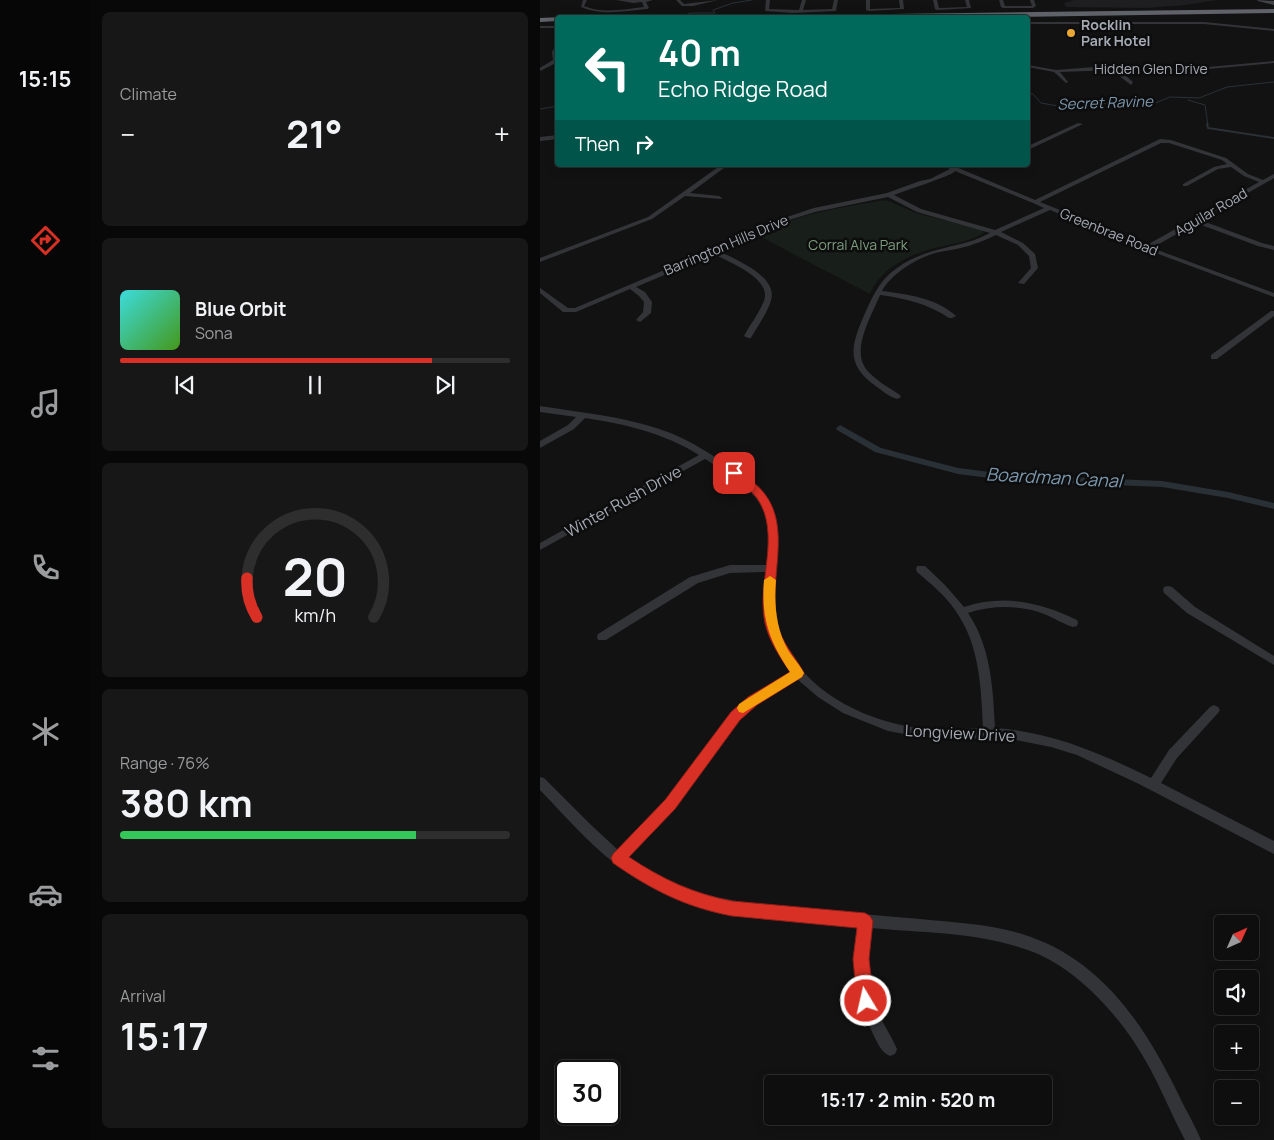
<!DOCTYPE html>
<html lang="en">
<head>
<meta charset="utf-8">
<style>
	body { margin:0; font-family:Manrope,sans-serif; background:#171717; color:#f1f3f6; height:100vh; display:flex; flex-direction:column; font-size:19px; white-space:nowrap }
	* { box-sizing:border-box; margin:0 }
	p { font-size:16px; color:#9b9c9e }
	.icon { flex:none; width:28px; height:28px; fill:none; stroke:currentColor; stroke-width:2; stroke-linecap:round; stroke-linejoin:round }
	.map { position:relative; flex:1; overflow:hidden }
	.details { display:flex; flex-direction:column; gap:12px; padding:12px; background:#080808; width:450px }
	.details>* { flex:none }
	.top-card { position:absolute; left:15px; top:15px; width:475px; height:152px; border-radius:5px; box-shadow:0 2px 12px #0003,0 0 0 1px #2e2e2e; background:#00695c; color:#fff; overflow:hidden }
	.needle { width:32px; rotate:45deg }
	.buttons { position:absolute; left:674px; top:915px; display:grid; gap:10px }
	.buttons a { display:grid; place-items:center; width:45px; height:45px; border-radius:5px; background:#0e0e0e; box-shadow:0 2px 12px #0003,0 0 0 1px #2e2e2e; font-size:25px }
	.speed { position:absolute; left:15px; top:1060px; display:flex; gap:10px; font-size:25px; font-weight:700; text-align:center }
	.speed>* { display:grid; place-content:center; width:65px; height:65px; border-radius:50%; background:#0e0e0e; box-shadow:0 2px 12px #0003,0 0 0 1px #2e2e2e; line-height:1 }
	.speed .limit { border:2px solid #111; border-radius:8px; background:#fff; color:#111 }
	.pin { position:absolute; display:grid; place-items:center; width:42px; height:42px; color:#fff; margin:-21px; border-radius:10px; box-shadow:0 2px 8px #0006 }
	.me { position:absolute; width:55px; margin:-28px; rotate:351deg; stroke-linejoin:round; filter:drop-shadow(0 0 4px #0008) }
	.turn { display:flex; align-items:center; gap:18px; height:105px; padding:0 20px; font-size:22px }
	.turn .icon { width:65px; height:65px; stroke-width:2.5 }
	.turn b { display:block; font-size:35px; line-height:42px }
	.then { display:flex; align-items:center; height:48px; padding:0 20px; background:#0003; gap:10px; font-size:19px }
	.big { font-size:38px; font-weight:700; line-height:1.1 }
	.details .widget { flex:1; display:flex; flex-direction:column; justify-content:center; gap:8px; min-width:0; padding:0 18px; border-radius:8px; background:#171717 }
	.details .dial { align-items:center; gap:0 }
	.dial svg { height:130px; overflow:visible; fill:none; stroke:#2e2e2e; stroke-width:7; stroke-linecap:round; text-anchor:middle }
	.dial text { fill:#f1f3f6; stroke:none }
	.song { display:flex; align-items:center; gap:15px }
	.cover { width:60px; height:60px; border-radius:8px; background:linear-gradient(135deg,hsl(180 70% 55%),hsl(100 70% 35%)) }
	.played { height:5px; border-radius:2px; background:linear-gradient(90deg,#d93025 80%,#2e2e2e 80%) }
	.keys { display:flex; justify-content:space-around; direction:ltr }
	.heat { display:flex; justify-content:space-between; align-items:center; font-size:28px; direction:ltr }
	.charge { height:8px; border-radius:4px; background:linear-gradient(90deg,#34c759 76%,#2e2e2e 0) }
	.trip { position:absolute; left:224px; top:1075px; width:288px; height:50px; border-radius:5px; background:#0e0e0e; box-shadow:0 2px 12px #0003,0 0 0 1px #2e2e2e; font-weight:700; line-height:50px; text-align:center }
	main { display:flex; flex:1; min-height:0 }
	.menu { display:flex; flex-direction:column; width:90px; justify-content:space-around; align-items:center; background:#060606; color:#9b9c9e }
	.menu .icon { width:35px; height:35px }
	.menu .current { color:#d93025 }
	.menu b { font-size:22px; color:#f1f3f6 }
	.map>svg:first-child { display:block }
</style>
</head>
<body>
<main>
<nav class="menu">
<b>15:15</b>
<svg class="icon current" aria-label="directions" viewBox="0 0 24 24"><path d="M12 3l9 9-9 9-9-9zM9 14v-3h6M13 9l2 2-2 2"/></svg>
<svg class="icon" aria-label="music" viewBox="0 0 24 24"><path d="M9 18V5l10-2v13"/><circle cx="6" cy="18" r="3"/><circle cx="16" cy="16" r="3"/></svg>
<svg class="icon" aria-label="phone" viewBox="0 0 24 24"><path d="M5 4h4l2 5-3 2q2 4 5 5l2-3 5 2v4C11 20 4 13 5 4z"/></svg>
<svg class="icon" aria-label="climate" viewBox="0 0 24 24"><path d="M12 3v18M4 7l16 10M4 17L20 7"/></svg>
<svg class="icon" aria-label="car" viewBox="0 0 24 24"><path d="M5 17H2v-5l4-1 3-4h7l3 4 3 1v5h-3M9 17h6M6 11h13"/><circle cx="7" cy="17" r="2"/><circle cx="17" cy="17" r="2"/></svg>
<svg class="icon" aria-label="filters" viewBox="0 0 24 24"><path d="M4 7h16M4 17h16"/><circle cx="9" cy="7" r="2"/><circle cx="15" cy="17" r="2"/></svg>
</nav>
<section class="details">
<div class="widget"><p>Climate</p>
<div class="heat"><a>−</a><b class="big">21°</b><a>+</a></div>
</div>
<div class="widget">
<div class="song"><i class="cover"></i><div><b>Blue Orbit</b><p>Sona</p></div></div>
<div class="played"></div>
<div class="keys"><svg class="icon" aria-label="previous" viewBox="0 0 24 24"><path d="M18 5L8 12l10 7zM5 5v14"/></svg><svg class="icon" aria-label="pause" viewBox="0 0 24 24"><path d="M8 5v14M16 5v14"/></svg><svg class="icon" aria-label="next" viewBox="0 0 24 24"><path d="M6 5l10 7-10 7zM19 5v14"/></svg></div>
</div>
<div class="widget dial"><svg viewBox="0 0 100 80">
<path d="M14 69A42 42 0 1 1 86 69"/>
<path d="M14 69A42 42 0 0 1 8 45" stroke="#d93025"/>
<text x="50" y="56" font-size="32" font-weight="700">20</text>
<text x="50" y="72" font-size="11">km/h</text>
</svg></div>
<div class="widget"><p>Range · 76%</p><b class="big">380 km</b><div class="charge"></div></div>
<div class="widget"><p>Arrival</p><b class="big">15:17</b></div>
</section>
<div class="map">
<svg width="734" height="1140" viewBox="0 0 734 1140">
	<rect width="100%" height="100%" fill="#121213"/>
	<!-- built -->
	<path fill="#1e1e20" d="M 534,0 L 678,0 L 645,5 L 607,8 L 526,7 L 524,3 Z"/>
	<!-- green -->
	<path fill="#181e19" d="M 346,200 L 376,213 L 442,230 L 444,233 C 429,242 411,244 395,248 C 369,254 340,269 330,294 L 217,235 C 256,214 302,207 346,200 Z"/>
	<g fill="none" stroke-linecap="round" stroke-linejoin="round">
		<!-- stream-far1 -->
		<path stroke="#293136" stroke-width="1" d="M 142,16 L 151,13 L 175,13 L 173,10 L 193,3 L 212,0
			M 488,93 L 493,94 L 501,103 L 518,106 L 546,103 L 613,104 L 630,97 L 659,98 L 687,87 L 734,82
			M 648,100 L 665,105 L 668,125
			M 0,109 L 18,106"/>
		<!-- stream -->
		<path stroke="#293136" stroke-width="2" d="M 667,124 L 668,128 L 734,138"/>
		<!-- canal -->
		<path fill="#293136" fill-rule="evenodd" d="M 300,425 L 341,448 L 418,468 L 473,475 L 622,481 L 688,492 L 734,503 L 734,509 L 688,498 L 622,487 L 473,481 L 418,474 L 335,452 L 297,430 L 296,428 Z"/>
		<!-- minor -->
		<path fill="#333438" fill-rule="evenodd" d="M 43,0 L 47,0 L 44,6 C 62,14 85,9 104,7 L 102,2 L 93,3 L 76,0 L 113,0 L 106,2 L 109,8 L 107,9 C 85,11 61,16 41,7 Z
			M 136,0 L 140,0 L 144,4 L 178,0 L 153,6 L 142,6 Z
			M 226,0 L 230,0 L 229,9 L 259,10 L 262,0 L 266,0 L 263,10 L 292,9 L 294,0 L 298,0 L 296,11 L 253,13 L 225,11 Z
			M 326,0 L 330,0 L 330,9 L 360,8 L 359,0 L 363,0 L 364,9 L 328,11 L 326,10 Z
			M 393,0 L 397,0 L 399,8 L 427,7 L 425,0 L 429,0 L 431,8 L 397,10 L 395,9 Z
			M 459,0 L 463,0 L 465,6 L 492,6 L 490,0 L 494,0 L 496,6 L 493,8 L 463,8 L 461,7 Z
			M 488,22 L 664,22 L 734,29 L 734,31 L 664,24 L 488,24 Z
			M 0,26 L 18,26 L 18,28 L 0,28 Z
			M 18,41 L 18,62 L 0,71 L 0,68 L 13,60 L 12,52 Z
			M 734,61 L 734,63 L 657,70 L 579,70 L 593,82 L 591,85 L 578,75 L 574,70 L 520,72 L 528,82 L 526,83 L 514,72 L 488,67 L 488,65 L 516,70 L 554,67 L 657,68 Z
			M 538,123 L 543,124 L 488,150 L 488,146 Z
			M 18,135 L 18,139 L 0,141 L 0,137 Z
			M 620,139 L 631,140 L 686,158 L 708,174 L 723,180 L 734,174 L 734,178 L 660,220 L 722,243 L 734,246 L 734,250 L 718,246 L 656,223 L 612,248 L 734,293 L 734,297 L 605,249 L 510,210 L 461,232 L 483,243 L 495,254 L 498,268 L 484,284 L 478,283 L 491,268 L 489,256 L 478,245 L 456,235 C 449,238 441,242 434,244 C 422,249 408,250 395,253 C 376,259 352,273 342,291 C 366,294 397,298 416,316 L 412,318 L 409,318 C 388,304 365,298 340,295 C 332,315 311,349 326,369 C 335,380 348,387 360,395 L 361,397 L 357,399 C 350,397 344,392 337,387 C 303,364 312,343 326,311 C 334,293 341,279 357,268 C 379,252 403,249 428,242 C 436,240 443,236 450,233 L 377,212 L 348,197 L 275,212 L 230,226 L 179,251 C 196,260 238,276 231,300 C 229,310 216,329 211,338 L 208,338 L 204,336 C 210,325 219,313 224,301 C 232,278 190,263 174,254 L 96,287 L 105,292 L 112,302 L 111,313 L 100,322 L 96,320 L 103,312 L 104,302 L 99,296 L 90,289 L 36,312 L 23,312 L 0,293 L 0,288 L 28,308 L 35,308 L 188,243 L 226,224 L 274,208 L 347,193 L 380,181 L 390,179 L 410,169 L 403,165 L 416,167 L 495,200 ZM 621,143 L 629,143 L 682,160 L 687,164 L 674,167 L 643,184 L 643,186 L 647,186 L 678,169 L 691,167 L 704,176 L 719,182 L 607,245 L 500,202 ZM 415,171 L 493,203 L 504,208 L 455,230 L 381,209 L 354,195 C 374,187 394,182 413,173 Z
			M 181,165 L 188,165 L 150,193 L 179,196 L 182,198 L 181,199 L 145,196 L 112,219 L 0,262 L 0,258 L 108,217 Z
			M 228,165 L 250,165 L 251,166 C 246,169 233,168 228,165 Z
			M 731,311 L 734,311 L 734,316 L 677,359 L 671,359 L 671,355 Z
			M 0,406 C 44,413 91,417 133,434 C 152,442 169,453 186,464 C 201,474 216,483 226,498 C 247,529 235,556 235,589 C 235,611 238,633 249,652 C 274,696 330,722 379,728 C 400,730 421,729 443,728 C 441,687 440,645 415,610 C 405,595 391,584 377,572 L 376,569 L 377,566 L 385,566 L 405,585 L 424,607 C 464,594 500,602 537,620 L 538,623 L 537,626 L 533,627 C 523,624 514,618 504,614 C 480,605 453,605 428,613 C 451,647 453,688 455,728 C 512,732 560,753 611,778 L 629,750 L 670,707 L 674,705 L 678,707 L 680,710 L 678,713 L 637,758 L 621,783 L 734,841 L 734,854 L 599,784 L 537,755 L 511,747 L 476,740 L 449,738 L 392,739 L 348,731 L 303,713 L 278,697 L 257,679 L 216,704 L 199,719 L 134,809 L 88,858 C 138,894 191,902 252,908 C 294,912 337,915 380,919 C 417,923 455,924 491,937 C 569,965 611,1036 644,1106 C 650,1117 656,1128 661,1140 L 645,1140 C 628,1108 616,1075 596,1045 C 573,1009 533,967 493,952 C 442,932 384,933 331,928 C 328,957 327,987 339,1014 C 344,1026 352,1037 357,1049 L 355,1054 L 350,1056 C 342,1053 338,1044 334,1036 C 316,1000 313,966 317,927 C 240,920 156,919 89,874 C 55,851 28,819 0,790 L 0,777 L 4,778 L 50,824 L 78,850 L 126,801 L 191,713 L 208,698 L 251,672 C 228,641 224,609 226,572 L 190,573 L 158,583 L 66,640 L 58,640 L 57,637 L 58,634 L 150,577 L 190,565 L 226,565 C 228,553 231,541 229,529 C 225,494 192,476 165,459 L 0,550 L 0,543 L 159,455 C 124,433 85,424 45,418 L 34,429 L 0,448 L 0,441 L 28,425 L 36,417 L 0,412 Z
			M 628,586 L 632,587 L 655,607 L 734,656 L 734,665 L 647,613 L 624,593 L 623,590 L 624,587 Z"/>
		<!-- secondary -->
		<path fill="#414348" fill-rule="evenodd" d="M 717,0 L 734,1 L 734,5 L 718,1 Z"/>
		<!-- motorway -->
		<path fill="#5f6269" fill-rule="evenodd" d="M 734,9 L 734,13 L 408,18 L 192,18 L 195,16 Z
			M 21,17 L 18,18 L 18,21 L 0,22 L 0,18 Z"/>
	</g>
	<!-- route -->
	<path fill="#d93025" stroke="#8d1f18" d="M 194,469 C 201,471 207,478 213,482 C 258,518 227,575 237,623 C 241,642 255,656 264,673 L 262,677 L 217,705 L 200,720 L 135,809 L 89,857 C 122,879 154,894 192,901 L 325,913 L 330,916 L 333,921 L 329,959 L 334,1001 L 331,1007 L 326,1009 L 320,1007 L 317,1001 L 313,959 L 317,928 L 192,916 C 145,907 112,890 73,863 L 71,858 L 73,854 L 125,800 L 191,712 L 208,697 L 250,672 C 240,657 229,641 225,623 C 216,583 242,535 217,498 C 210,489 199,482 191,475 L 189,473 Z"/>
	<!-- slow -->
	<path fill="#f59e0b" d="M 230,576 L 236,580 C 234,604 236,629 248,650 C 253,658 260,665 264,673 L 262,677 L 203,713 L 199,712 L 197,708 L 199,704 L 250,672 C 229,641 221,617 224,580 Z"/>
	<!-- markers -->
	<circle fill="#e9a834" stroke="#0d0d0e" stroke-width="2" cx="531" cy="33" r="5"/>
	<g text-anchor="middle" stroke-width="5" stroke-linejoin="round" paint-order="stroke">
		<!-- far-poi labels -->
		<g font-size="14" font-weight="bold" fill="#a4a9b3" stroke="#0d0d0e" text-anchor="start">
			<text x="541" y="30">Rocklin<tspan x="541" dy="16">Park Hotel</tspan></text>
		</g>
		<!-- far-street labels -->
		<g font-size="14" fill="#a4a9b3" stroke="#0d0d0e">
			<text x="611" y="74">Hidden Glen Drive</text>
			<text transform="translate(671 212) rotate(-30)" y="5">Aguilar Road</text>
			<text transform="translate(569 232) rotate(22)" y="5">Greenbrae Road</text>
			<text transform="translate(186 245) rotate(-23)" y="5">Barrington Hills Drive</text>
		</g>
		<!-- far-park labels -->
		<g font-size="14" fill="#7c9e7d" stroke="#0d0d0e">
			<text x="318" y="250">Corral Alva Park</text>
		</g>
		<!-- far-water labels -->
		<g font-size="15" font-style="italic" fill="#7c98ae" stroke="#0d0d0e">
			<text transform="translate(565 103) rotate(-2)" y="5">Secret Ravine</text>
		</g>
		<!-- street labels -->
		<g font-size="16" fill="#a4a9b3" stroke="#0d0d0e">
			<text transform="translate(83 501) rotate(-29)" y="6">Winter Rush Drive</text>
			<text transform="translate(420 733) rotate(3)" y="6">Longview Drive</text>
		</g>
		<!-- water labels -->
		<g font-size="18" font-style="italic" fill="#7c98ae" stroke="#0d0d0e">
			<text transform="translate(514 478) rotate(3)" y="6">Boardman Canal</text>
		</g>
	</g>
</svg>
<div class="buttons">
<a><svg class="needle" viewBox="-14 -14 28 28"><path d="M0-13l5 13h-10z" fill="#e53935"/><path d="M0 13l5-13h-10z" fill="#9b9c9e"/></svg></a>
<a><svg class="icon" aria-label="sound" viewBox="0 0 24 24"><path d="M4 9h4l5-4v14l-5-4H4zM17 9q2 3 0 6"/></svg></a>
<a>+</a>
<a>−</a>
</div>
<div class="speed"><div class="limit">30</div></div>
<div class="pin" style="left:194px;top:473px;background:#d93025"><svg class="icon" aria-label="arrive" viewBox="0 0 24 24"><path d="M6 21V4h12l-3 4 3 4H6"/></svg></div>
<svg class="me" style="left:326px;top:1001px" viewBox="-20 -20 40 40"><circle r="17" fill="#d93025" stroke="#fff" stroke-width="3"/><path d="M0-11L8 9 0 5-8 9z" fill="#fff"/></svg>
<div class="trip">15:17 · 2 min · 520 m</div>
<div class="top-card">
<div class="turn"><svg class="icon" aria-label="left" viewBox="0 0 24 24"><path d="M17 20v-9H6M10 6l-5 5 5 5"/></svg><div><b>40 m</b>Echo Ridge Road</div></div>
<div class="then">Then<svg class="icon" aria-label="right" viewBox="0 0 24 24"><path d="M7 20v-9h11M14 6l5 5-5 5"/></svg></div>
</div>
</div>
</main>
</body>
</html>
